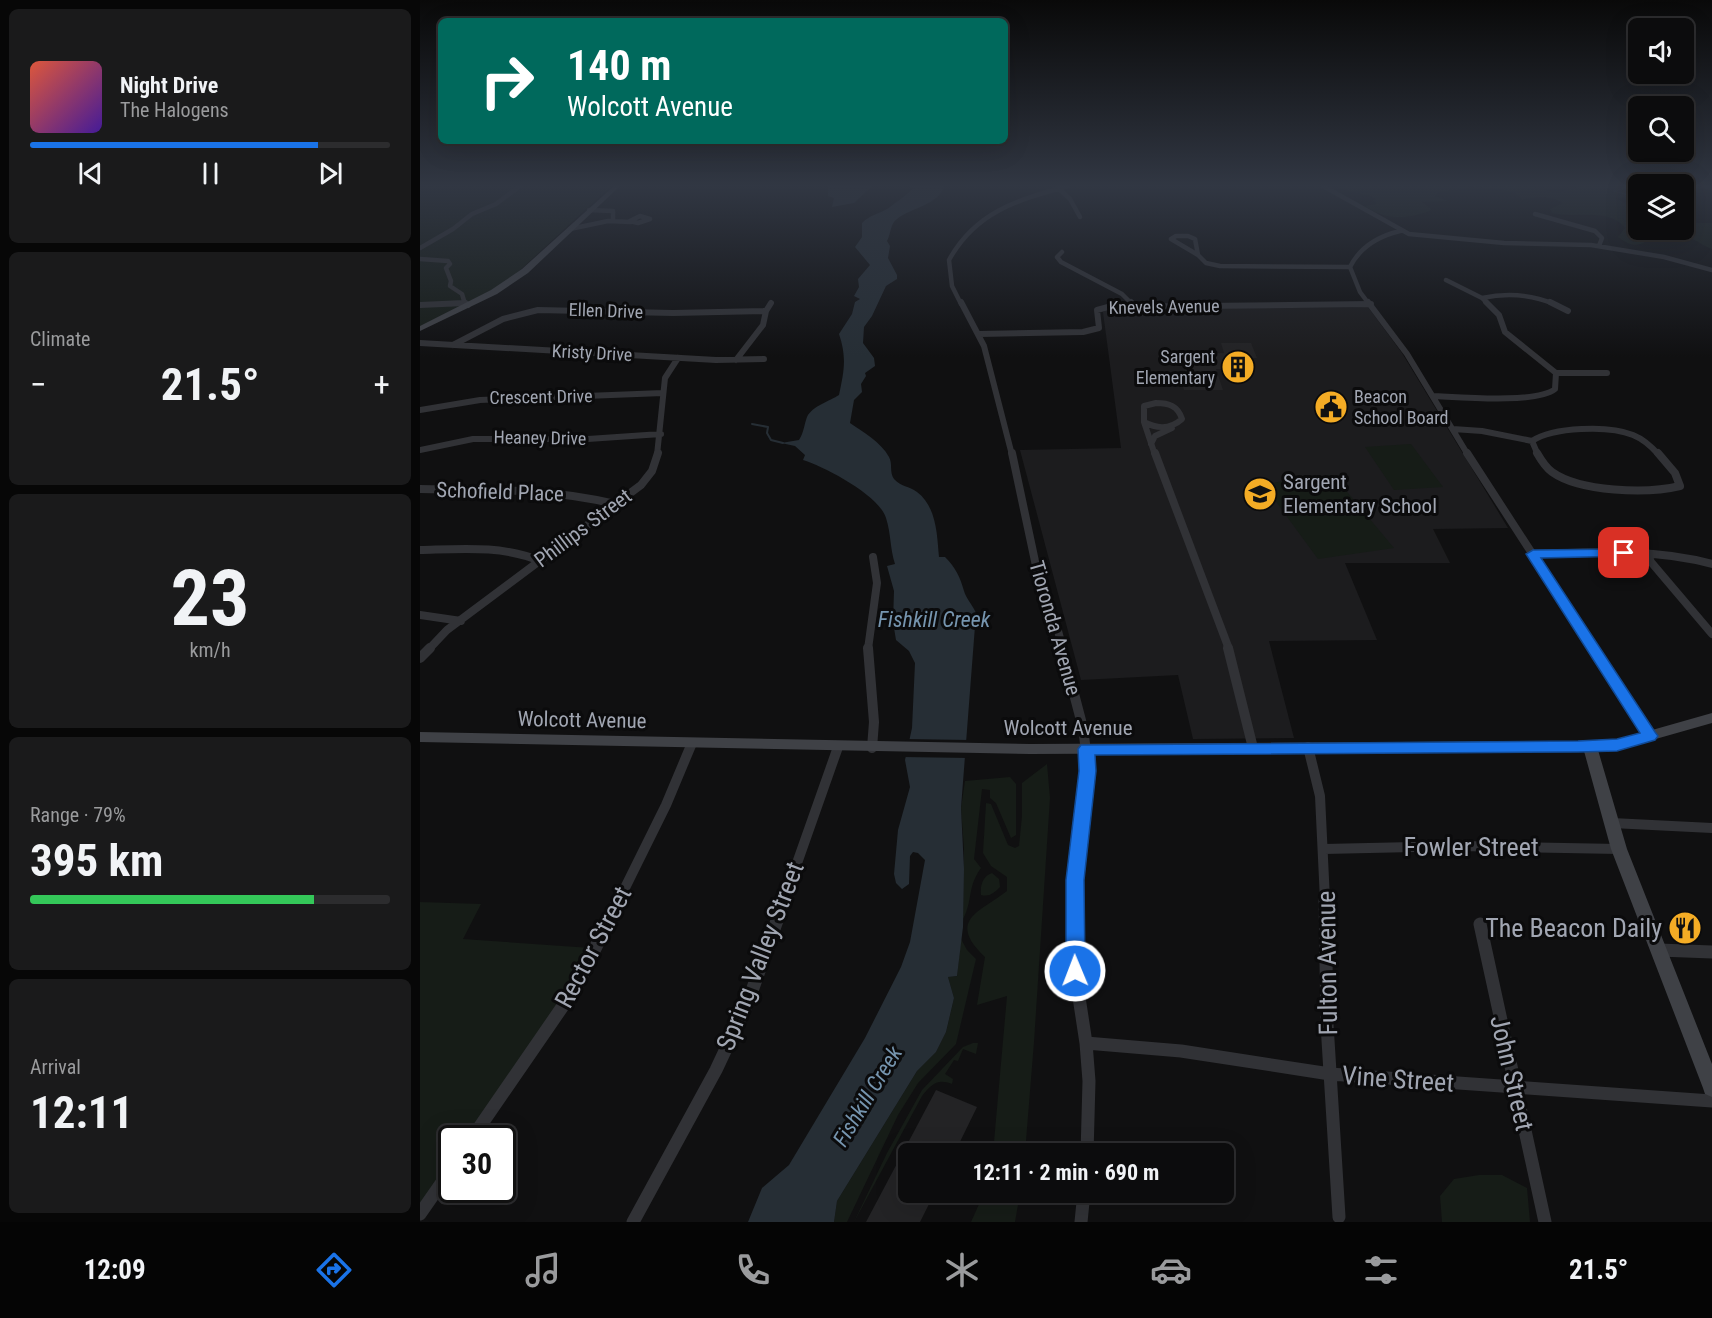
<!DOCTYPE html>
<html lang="en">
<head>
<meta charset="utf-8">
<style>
	body { margin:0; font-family:"Roboto Condensed",sans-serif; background:#1a1a1b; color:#f1f3f6; height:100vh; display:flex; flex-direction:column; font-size:22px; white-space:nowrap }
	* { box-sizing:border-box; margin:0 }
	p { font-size:20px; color:#9a9b9d }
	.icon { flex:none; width:33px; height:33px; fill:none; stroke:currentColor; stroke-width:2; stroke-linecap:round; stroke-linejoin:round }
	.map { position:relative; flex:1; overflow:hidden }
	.panel { display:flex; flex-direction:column; gap:9px; padding:9px; background:#070707; width:420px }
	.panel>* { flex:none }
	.hud { position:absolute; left:18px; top:18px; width:570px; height:126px; border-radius:9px; box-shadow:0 6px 24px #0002,0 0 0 2px #2c2c2e; background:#00695c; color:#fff; overflow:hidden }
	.tools { position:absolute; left:1208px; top:18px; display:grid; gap:12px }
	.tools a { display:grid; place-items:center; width:66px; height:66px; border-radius:9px; background:#0c0c0d; box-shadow:0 6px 24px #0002,0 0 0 2px #2c2c2e; font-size:30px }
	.speed { position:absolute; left:18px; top:1125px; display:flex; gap:12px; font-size:30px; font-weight:700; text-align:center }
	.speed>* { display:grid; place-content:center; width:78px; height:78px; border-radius:50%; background:#0c0c0d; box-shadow:0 6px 24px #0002,0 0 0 2px #2c2c2e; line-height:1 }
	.speed .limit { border:3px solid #111; border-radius:9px; background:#fff; color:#111 }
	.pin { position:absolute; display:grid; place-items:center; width:51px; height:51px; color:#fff; margin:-26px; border-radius:12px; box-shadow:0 3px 9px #0006 }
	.me { position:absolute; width:66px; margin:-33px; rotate:359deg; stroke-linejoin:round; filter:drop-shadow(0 0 4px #0008) }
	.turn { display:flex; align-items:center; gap:21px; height:126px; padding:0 30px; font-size:27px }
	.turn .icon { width:78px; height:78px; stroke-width:2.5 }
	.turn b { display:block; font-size:42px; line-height:51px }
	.big { font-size:45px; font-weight:700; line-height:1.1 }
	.panel .tile { flex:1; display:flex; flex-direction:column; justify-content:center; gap:9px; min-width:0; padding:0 21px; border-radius:9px; background:#1a1a1b }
	.panel .dial { align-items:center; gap:0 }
	.dial b { font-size:78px; line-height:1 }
	.song { display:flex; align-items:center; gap:18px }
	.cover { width:72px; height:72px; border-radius:9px; background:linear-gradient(135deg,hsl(10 70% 55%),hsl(260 70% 35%)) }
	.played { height:6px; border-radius:3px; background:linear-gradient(90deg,#1a73e8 80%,#2c2c2e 80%) }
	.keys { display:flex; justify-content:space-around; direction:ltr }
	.heat { display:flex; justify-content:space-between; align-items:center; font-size:33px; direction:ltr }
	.charge { height:9px; border-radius:4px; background:linear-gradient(90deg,#34c759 79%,#2c2c2e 0) }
	.trip { position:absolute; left:478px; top:1143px; width:336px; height:60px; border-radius:9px; background:#0c0c0d; box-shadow:0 6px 24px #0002,0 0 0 2px #2c2c2e; font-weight:700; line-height:60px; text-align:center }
	.tab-bar { display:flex; height:96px; justify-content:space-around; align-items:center; background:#050505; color:#9a9b9d }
	.tab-bar .icon { width:42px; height:42px }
	.tab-bar .active { color:#1a73e8 }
	.tab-bar b { font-size:27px; color:#f1f3f6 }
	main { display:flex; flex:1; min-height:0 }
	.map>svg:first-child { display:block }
</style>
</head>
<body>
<main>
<section class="panel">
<div class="tile">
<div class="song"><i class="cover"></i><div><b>Night Drive</b><p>The Halogens</p></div></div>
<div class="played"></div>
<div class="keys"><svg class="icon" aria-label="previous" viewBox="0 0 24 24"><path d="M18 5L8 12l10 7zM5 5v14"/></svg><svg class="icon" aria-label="pause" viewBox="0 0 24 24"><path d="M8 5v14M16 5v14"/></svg><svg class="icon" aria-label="next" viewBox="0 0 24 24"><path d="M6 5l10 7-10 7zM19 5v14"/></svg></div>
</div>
<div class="tile"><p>Climate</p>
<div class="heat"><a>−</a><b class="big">21.5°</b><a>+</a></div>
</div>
<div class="tile dial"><b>23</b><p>km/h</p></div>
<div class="tile"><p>Range · 79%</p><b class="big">395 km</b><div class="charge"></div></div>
<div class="tile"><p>Arrival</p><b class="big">12:11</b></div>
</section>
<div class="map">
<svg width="1292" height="1222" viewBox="0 0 1292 1222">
	<rect width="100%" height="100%" fill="#101011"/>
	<!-- built -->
	<path fill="#1c1c1e" d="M 948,307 L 982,353 L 1088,528 L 1013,529 L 1030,563 L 925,563 L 957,640 L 849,641 L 874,738 L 773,739 L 758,675 L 661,680 L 600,450 L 701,448 L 683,312 L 689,309 Z"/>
	<!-- green -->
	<path fill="#161c17" d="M 0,186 L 191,186 L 86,283 L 0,327 Z
		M 928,186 L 1044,186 L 1049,188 L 1018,192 L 1015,196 L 1028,201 L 1002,202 L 1011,209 L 1010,211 C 986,219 967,221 945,206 L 957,204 L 953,200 L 956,199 C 948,194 927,192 918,187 Z
		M 1052,186 L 1107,186 L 1137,193 L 1162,186 L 1191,186 L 1203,188 L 1218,186 L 1212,189 L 1218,193 L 1206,189 L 1199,191 L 1218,197 L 1218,200 L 1196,198 L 1218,211 L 1218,230 L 1263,230 L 1263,223 L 1292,223 L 1292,249 C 1278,244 1269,233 1253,233 C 1225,232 1224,257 1198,237 L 1205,228 C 1189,207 1154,219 1132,213 L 1130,209 L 1143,203 C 1131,195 1114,196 1102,200 C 1093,186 1067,190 1052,186 Z
		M 991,444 L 1023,487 L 974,490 L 945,447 Z
		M 913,475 L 974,548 L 898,559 L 843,484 Z
		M 627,764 L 630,798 L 614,1042 L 605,1153 L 573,1153 L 587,996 L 557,1005 L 565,957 C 526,920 560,912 587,891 L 587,877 L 571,866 L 563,853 L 566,803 L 571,804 L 588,845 L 595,848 L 599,846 L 602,816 L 602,783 Z
		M 590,777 L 596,784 L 596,835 L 591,838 L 576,803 L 570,798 L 570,790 L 562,789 L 554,859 L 561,868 C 547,887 553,901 543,919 L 544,848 L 541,808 L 545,781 Z
		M 572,873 L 579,879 L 580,887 C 574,893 570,897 561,895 C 560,885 563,876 572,873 Z
		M 0,902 L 61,904 L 43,939 L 171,948 L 141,999 L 48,1138 L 32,1138 L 31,1164 L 0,1211 Z
		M 541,939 L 547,950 L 556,959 L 536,1044 L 498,1083 L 478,1115 L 427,1222 L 414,1222 L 417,1201 L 497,1071 L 516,1052 L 526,1032 L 534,998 L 528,977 L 537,976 Z
		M 553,1043 L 558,1043 L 556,1054 L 543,1049 L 538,1061 L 534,1060 L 525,1074 L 533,1079 L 532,1084 C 518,1078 511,1084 502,1096 L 434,1222 L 467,1153 L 502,1090 L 543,1047 Z
		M 1059,1175 L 1082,1175 L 1107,1188 L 1110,1222 L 1022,1222 L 1020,1196 L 1034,1179 Z
		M 564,1193 L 600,1193 L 595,1222 L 551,1222 Z"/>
	<!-- water -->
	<path fill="#262e35" d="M 408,186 L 452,186 L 434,203 L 412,207 L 414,198 L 408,196 Z
		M 489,186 L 524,186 C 519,205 490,208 477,219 C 470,224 471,234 467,241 L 470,246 L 468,258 L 477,275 L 477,279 L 466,286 L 452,316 L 444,327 L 443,343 L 454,358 L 455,366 L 445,373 L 446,376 L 441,384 L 442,392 L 434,400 L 430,423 C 443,432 461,442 469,457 C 473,464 469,472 474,479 C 481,487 489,486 497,492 C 517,507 517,536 519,557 L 525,557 C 536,568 540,577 544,591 C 546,598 553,606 556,613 L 541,808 L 544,869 L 543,927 L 537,976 L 528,977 L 534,998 L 526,1032 L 516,1052 L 497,1071 L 417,1201 L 414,1222 L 328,1222 L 342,1188 L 369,1165 L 445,1038 L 481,967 L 490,942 L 505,860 L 498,853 L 493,852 L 490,856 L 489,884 L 482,889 L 476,883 L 474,874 L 478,830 L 490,787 L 485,760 L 492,728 L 495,663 L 489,651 L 476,640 L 473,622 L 474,591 L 467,566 L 475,564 C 470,549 471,533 466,518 C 459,495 405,467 383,460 L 385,455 L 375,446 L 361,443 L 379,440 C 384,432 384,425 387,417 C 392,406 410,401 419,395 C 424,371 427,358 419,334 L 432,314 L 435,302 L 440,299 L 434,296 L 439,287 L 438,279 L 450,265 L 435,247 L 442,237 L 442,223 C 450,215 458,214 467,209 C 473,205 489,193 494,188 Z"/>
	<!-- pier -->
	<path fill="#101011" d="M 486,739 L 549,740 L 549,758 L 482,757 Z"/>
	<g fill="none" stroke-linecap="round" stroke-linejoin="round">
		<!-- stream-far1 -->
		<path stroke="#262e35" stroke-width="1.5" d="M 1212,186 L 1194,191 L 1212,196 L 1213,199
			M 1205,188 L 1218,192
			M 1263,191 L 1275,193"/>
		<!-- stream -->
		<path stroke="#262e35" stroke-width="2" d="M 332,424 L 348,427 L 347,433 L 351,440 L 363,443"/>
	</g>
	<!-- building -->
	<path fill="#232325" d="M 801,343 L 831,343 L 837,358 L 829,358 L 833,369 L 796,369 L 803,390 L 764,390 L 761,381 L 768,381 L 763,363 L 759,363 L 757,354 L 804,353 Z
		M 516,1090 L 557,1107 L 534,1154 L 489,1154 L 489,1192 L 515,1192 L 500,1222 L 446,1222 Z"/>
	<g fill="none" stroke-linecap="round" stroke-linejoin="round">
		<!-- street-far4 -->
		<path stroke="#313236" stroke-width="4.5" d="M 903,186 L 989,234 L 1084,243 L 1171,245 L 1244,257 L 1292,270
			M 1283,186 L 1292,188
			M 638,188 L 650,199 L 660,217
			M 169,210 L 193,211 L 193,220
			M 1115,214 L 1175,231 L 1182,238 L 1179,246
			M 220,216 L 230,219 L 218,223 L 210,221 Z
			M 150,229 L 188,221 L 211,222
			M 756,236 L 768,236 L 775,239 L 778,255 L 751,239 Z
			M 0,248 L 33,229 L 52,214 L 76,204 L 100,186
			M 642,252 L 637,257 L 641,262 L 702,294 L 712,304
			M 778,255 L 786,263 L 800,266 L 930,267
			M 0,259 L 28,261 L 30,264 L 26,268 L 31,281 L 30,286 L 42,294 L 45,304
			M 1026,280 L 1062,298
			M 30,304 L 44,303
			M 541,304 L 532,286 L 529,260 C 556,211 598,200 648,186
			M 949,304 L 940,292 L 930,267 C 940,247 959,236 980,231
			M 1068,304 L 1062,298 C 1086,293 1110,294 1134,304"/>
		<!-- street-far3 -->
		<path stroke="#313236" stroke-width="6" d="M 44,302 L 48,305
			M 541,302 L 564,346 L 592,455
			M 711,302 L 715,306
			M 948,302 L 987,354 L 1048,455
			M 1130,302 L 1148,311
			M 0,305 L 44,303
			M 559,334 L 663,332 L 679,328 L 677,310 L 688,307 L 951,304
			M 0,343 L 296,360 L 344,359
			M 33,345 L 83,319 L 118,310 L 253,313 L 346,311
			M 316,360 L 343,325 L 346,311 L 351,303
			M 1136,373 L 1187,373
			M 1013,396 C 1039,397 1116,404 1135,389 L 1136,373 L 1085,332 L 1079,315 L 1066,302
			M 736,403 C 749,403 758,406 762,419 C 751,429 737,429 724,422 L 724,406 Z
			M 0,410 L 60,400 L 243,393
			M 724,422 L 735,455
			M 1033,429 L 1062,431 L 1112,441
			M 731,444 L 735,436 L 752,428
			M 0,450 L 53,439 L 168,439 L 241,434
			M 237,455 L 245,378 L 258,358
			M 1118,455 L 1112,441 C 1133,427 1189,425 1213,435 C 1223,439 1232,447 1239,455"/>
		<!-- street-far2 -->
		<path stroke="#313236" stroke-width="8" d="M 592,453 L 619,580 L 635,620 L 643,649
			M 735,453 L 809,649
			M 1047,453 L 1174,649
			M 1117,453 C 1121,460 1125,467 1132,472 C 1160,492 1227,494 1260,486 L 1255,473 L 1238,453
			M 0,489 C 66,490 131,488 195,504
			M 0,550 C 40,549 82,545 120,561
			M 1227,553 L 1231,562 L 1292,634
			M 1113,554 C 1174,552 1233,548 1292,564
			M 0,615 L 41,621
			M 9,649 L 27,630 L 221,485 L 232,471 L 238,453
			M 448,649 L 457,583 L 453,557"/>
		<!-- street-far1 -->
		<path stroke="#313236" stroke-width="10" d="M 448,648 L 454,722 L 452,748
			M 642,648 L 663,728 L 668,767 L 655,880 L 655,900
			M 808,648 L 833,748
			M 1173,648 L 1230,736
			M 0,658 L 10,648
			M 888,747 L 900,796 L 905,900
			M 1192,823 L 1292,828
			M 904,849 L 1039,846 L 1199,849
			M 199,900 L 246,805 L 272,743
			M 364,900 L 418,747"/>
		<!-- street -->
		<path stroke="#313236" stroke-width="13" d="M 655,898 L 655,971 L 666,1043 L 669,1081 L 667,1154
			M 905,898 L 907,1024 L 919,1217
			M 1060,924 L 1125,1222
			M 1239,950 L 1292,952
			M 666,1043 L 761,1051 L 910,1074 L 1292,1101
			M 52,1138 L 156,987 L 200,898
			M 0,1214 L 32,1168
			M 213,1222 L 296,1070 L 328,1002 L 365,898
			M 661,1222 L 664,1192"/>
		<!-- secondary -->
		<path fill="#3f4146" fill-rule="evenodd" d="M 194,186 L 200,186 L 108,273 L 77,294 L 0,331 L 0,326 L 71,290 L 102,269 Z
			M 1292,713 L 1292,723 L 1197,750 L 1178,750 L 1207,849 L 1292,1064 L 1292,1097 L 1285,1094 L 1283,1088 L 1191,849 L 1164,751 L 610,754 L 0,742 L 0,732 L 610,744 L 1158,741 L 1197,740 Z"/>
	</g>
	<!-- sky -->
	<linearGradient id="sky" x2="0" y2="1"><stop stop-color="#090909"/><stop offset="0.52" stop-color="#313743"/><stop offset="1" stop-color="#313743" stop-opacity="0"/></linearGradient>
	<rect width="1292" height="357" fill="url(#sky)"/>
	<!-- route -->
	<path fill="#1a73e8" stroke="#114b97" stroke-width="1.5" d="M 1204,549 L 1209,550 L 1210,553 L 1209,556 L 1121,558 L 1235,732 L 1238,736 L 1235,740 L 1197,751 L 1158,752 L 675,755 L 676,771 L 664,880 L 665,971 L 662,977 L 655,980 L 648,977 L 646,971 L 646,880 L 659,771 L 658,749 L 661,745 L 1158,741 L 1197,739 L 1220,733 L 1106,554 L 1113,550 Z"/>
	<!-- icons -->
	<defs>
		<symbol id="building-disc" viewBox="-11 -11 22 22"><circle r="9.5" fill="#f4ac25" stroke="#0b0b0c"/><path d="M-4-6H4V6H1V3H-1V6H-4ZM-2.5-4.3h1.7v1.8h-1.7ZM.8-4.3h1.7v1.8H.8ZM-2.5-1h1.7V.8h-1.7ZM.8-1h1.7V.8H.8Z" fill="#111"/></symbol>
		<symbol id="civic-disc" viewBox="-11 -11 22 22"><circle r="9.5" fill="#f4ac25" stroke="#0b0b0c"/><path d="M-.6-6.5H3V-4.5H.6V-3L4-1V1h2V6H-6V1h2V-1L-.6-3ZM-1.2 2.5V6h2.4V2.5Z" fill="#111"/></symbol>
		<symbol id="school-disc" viewBox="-11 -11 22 22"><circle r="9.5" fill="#f4ac25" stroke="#0b0b0c"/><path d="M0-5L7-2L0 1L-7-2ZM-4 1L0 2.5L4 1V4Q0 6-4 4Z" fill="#111"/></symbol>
		<symbol id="restaurant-disc" viewBox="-11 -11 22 22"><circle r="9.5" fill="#f4ac25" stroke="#0b0b0c"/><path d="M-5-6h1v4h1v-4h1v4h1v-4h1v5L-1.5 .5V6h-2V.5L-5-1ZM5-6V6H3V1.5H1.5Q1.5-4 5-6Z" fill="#111"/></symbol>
	</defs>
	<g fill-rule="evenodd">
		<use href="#building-disc" x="799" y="348" width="38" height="38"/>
		<use href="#civic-disc" x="892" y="388" width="38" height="38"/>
		<use href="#school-disc" x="821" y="475" width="38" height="38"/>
		<use href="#restaurant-disc" x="1246" y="909" width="38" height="38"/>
	</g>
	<g text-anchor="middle" stroke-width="6" stroke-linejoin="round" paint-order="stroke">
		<!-- far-street labels -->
		<g font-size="18" fill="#a1a6b2" stroke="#0b0b0c">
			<text transform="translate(744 307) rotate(-1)" y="6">Knevels Avenue</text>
			<text transform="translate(186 311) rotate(2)" y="6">Ellen Drive</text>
			<text transform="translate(172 353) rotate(3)" y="6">Kristy Drive</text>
			<text transform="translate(121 397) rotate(-1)" y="6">Crescent Drive</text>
			<text transform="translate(120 438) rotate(1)" y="6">Heaney Drive</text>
		</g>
		<!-- far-poi labels -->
		<g font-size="18" fill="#a1a6b2" stroke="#0b0b0c" text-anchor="end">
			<text x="795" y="363">Sargent<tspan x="795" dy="21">Elementary</tspan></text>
			<text x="934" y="403" text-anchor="start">Beacon<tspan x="934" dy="21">School Board</tspan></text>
		</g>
		<!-- poi labels -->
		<g font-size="21" fill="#a1a6b2" stroke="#0b0b0c" text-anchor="start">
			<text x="863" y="489">Sargent<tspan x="863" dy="24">Elementary School</tspan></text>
		</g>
		<!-- street labels -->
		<g font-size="21" fill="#a1a6b2" stroke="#0b0b0c">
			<text transform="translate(80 492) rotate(2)" y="7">Schofield Place</text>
			<text transform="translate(163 528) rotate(-37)" y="7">Phillips Street</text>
			<text transform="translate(635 628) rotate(74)" y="7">Tioronda Avenue</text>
			<text transform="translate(162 720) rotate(1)" y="7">Wolcott Avenue</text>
			<text x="648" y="735">Wolcott Avenue</text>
		</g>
		<!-- water labels -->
		<g font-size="22" font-style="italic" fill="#7695af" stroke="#0b0b0c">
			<text x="514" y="627">Fishkill Creek</text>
			<text transform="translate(447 1096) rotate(-59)" y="8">Fishkill Creek</text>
		</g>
		<!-- near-street labels -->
		<g font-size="26" fill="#a1a6b2" stroke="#0b0b0c">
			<text x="1051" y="856">Fowler Street</text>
			<text transform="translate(173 947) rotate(-62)" y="9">Rector Street</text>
			<text transform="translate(340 956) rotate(-69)" y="9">Spring Valley Street</text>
			<text transform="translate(907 963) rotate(-91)" y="9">Fulton Avenue</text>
			<text transform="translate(1092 1073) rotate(77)" y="9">John Street</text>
			<text transform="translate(978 1079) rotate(4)" y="9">Vine Street</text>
		</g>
		<!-- near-poi labels -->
		<g font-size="26" fill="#a1a6b2" stroke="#0b0b0c" text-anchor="end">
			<text x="1242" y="937">The Beacon Daily</text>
		</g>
	</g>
</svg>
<div class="tools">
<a><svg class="icon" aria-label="sound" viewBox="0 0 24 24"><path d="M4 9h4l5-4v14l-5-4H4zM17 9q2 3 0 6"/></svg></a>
<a><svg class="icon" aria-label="search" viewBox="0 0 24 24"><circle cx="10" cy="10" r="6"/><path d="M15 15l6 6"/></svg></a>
<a><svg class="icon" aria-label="layers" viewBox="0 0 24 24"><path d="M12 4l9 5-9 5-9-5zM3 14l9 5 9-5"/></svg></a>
</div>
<div class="speed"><div class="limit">30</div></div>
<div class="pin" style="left:1204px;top:553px;background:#d93025"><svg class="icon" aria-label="arrive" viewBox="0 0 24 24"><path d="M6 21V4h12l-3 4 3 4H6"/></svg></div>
<svg class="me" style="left:655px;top:971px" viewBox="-20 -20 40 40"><circle r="17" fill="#1a73e8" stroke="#fff" stroke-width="3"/><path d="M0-11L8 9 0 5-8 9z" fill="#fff"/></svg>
<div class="trip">12:11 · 2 min · 690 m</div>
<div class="hud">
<div class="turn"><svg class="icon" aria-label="right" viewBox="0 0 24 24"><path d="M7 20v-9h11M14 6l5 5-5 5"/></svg><div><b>140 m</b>Wolcott Avenue</div></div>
</div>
</div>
</main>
<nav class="tab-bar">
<b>12:09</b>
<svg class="icon active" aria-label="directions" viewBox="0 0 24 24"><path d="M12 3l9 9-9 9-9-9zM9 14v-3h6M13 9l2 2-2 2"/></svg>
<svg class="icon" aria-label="music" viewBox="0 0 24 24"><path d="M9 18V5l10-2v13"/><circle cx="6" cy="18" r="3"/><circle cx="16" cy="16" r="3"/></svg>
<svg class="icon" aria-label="phone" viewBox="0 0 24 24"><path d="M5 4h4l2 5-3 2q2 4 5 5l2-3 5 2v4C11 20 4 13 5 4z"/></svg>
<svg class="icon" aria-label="climate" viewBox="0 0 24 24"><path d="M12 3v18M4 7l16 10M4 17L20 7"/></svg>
<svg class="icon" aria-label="car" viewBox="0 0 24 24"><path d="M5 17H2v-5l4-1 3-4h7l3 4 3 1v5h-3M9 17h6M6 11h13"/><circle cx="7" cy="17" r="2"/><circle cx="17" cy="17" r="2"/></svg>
<svg class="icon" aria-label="filters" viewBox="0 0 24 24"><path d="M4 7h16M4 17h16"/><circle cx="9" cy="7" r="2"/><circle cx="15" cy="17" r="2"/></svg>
<b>21.5°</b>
</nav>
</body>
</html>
